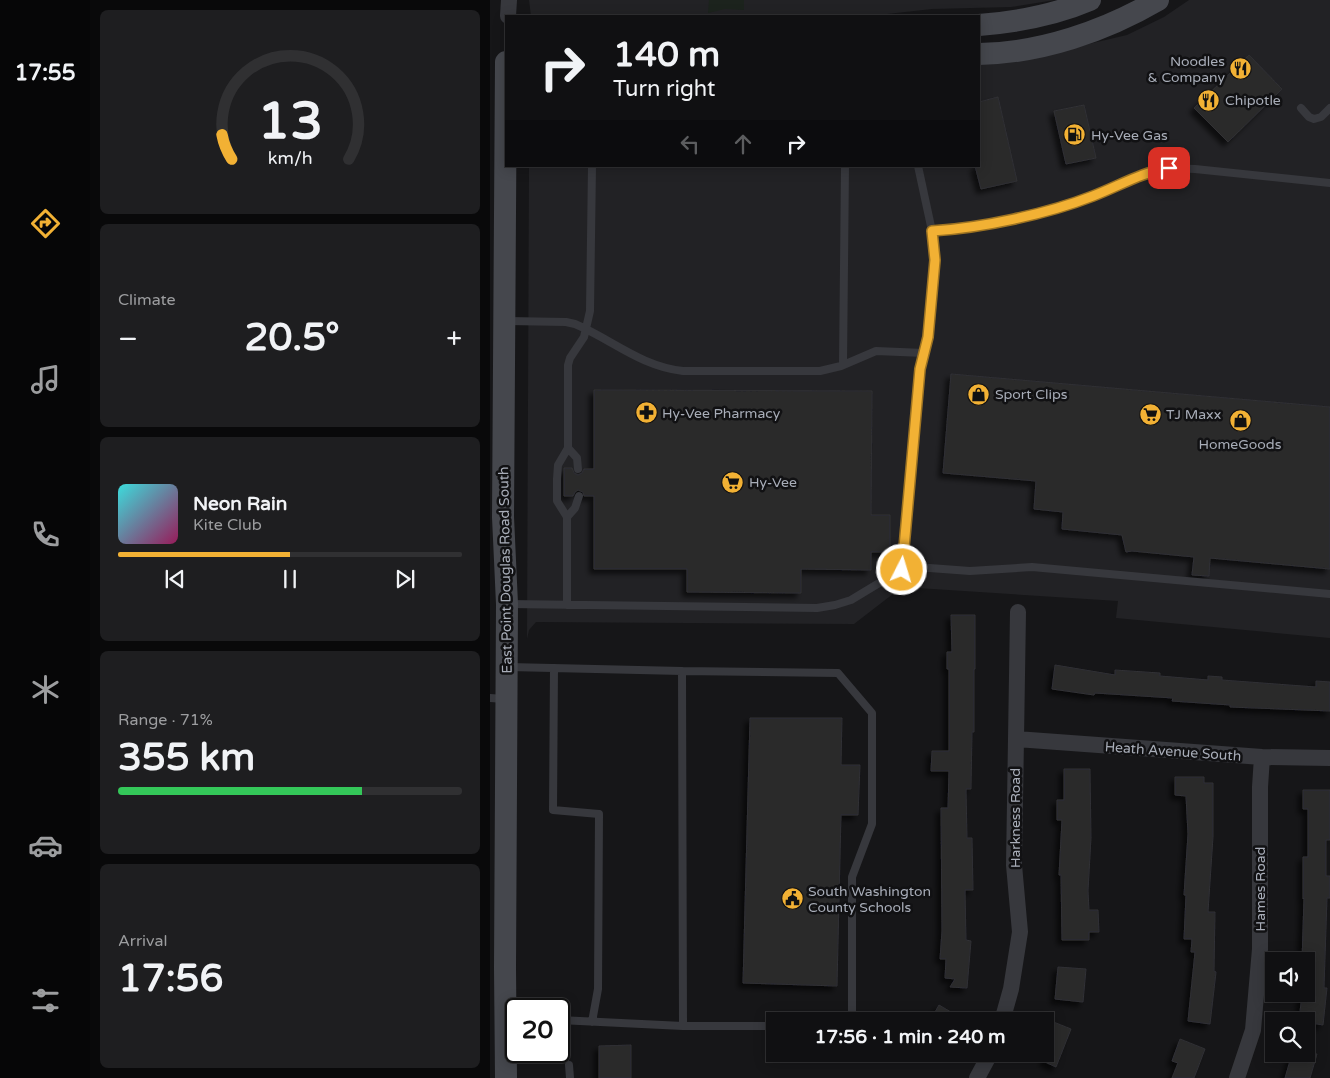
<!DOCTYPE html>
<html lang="en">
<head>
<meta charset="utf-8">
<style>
	body { margin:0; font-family:"Varela Round",sans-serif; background:#1e1e20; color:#f1f3f6; height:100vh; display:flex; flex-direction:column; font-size:19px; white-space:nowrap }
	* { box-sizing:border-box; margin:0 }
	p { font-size:16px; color:#9c9d9f }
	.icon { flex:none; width:28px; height:28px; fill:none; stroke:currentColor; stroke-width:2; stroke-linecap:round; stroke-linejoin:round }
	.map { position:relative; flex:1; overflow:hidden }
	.panel { display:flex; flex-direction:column; gap:10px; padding:10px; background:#09090a; width:400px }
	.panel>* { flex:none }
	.hud { position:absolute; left:15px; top:15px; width:475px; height:152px; border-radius:0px; box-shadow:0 2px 12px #0003,0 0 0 1px #303032; background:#101012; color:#f1f3f6; overflow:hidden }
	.buttons { position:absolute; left:775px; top:952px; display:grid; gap:10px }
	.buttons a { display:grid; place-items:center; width:50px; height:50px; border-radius:0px; background:#101012; box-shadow:0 2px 12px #0003,0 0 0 1px #303032; font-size:25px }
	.speed { position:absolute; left:15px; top:998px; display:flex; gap:10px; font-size:25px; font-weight:700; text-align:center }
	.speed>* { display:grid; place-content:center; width:65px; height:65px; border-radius:50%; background:#101012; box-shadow:0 2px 12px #0003,0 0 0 1px #303032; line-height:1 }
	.speed .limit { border:2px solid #111; border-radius:8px; background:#fff; color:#111 }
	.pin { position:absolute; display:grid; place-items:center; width:42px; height:42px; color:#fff; margin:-21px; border-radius:10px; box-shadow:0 2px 8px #0006 }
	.me { position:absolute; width:55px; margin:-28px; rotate:5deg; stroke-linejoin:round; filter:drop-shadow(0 0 4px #0008) }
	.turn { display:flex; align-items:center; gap:18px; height:105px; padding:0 25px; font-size:22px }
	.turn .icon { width:65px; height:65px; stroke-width:2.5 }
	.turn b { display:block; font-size:35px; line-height:42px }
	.lanes { display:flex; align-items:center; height:48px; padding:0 25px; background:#0003; justify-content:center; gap:25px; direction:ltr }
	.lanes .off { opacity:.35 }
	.big { font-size:38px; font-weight:800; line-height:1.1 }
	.panel .tile { flex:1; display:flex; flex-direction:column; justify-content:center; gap:8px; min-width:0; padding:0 18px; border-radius:8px; background:#1e1e20 }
	.panel .dial { align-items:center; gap:0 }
	.dial svg { height:130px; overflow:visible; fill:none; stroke:#303032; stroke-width:7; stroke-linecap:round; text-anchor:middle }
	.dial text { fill:#f1f3f6; stroke:none }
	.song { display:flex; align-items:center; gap:15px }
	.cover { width:60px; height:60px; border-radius:8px; background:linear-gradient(135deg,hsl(180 70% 55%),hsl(330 70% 35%)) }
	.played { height:5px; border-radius:2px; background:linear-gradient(90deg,#f2b134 50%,#303032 50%) }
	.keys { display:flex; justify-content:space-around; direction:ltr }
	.heat { display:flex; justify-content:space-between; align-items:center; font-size:28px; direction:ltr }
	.charge { height:8px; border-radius:4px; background:linear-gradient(90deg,#34c759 71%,#303032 0) }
	.trip { position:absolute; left:276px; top:1012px; width:288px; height:50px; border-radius:0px; background:#101012; box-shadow:0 2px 12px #0003,0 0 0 1px #303032; font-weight:800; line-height:50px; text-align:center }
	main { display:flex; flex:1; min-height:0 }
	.menu { display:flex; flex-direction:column; width:90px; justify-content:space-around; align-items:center; background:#060607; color:#9c9d9f }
	.menu .icon { width:35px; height:35px }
	.menu .on { color:#f2b134 }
	.menu b { font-size:22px; color:#f1f3f6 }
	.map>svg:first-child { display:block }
</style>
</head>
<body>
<main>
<nav class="menu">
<b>17:55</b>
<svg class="icon on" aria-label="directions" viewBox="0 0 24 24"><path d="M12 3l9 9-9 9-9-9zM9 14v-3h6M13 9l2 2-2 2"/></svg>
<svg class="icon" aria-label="music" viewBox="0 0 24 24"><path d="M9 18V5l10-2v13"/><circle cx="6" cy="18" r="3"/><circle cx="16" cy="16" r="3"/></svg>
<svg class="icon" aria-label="phone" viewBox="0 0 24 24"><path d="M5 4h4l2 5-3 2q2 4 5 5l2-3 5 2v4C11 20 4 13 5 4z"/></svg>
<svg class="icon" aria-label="climate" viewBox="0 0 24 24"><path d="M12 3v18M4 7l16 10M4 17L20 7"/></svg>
<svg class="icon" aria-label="car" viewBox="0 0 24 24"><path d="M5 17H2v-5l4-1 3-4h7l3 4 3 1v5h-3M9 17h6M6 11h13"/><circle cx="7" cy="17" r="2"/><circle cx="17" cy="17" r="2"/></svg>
<svg class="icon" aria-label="filters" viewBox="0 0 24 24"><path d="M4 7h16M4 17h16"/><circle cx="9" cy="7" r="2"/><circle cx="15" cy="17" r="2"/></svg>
</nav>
<section class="panel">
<div class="tile dial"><svg viewBox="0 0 100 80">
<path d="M14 69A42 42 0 1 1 86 69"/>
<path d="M14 69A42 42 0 0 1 8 54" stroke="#f2b134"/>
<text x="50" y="56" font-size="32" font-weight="700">13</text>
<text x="50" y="72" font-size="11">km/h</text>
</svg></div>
<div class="tile"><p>Climate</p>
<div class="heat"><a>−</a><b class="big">20.5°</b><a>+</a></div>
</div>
<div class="tile">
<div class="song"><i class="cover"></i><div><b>Neon Rain</b><p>Kite Club</p></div></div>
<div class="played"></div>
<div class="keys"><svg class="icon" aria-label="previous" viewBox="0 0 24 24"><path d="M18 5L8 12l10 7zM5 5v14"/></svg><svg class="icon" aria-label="pause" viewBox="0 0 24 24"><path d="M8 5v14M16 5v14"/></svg><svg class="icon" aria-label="next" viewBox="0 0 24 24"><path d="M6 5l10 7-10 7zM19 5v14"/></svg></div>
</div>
<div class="tile"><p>Range · 71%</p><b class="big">355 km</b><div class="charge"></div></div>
<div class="tile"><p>Arrival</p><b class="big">17:56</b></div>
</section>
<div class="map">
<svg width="840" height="1078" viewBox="0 0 840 1078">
	<defs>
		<filter id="shadow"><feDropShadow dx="-4.5" dy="4.5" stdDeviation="2.5" flood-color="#0009"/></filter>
	</defs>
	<rect width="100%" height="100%" fill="#161618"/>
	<!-- built -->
	<path fill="#222225" d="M 39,0 L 565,0 L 521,7 L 442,9 L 379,16 L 41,16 Z
		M 699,0 L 840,0 L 840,638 L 626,618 L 628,601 L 412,587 L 364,624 L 46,622 L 39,630 L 37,639 L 39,166 L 489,166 L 489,64 L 590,46 L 637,35 L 674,17 Z"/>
	<!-- green -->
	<path fill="#1c231d" d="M 219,0 L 254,0 L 254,10 L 235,9 L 218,13 Z"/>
	<!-- building -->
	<path fill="#29292c" stroke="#303034" filter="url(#shadow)" d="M 759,55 L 792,89 L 738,142 L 704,108 Z
		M 508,97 L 527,181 L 491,189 L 485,166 L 489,166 L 489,102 Z
		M 594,105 L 606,158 L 576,164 L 564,111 Z
		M 461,374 L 840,407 L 840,569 L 720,558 L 719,576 L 702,575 L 704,557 L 642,551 L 636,552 L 632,535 L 572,529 L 573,512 L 544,509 L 546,481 L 453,473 Z
		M 104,390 L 382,391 L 381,515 L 400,515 L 400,552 L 381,552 L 381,570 L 311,569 L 311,593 L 197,592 L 197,569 L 104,569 L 104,496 L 94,496 L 93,492 L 88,490 L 85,492 L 83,496 L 74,496 L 74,468 L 82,468 L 84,473 L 88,475 L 92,473 L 94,469 L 104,469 Z
		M 461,615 L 485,615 L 485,669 L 484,669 L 484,732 L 482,732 L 481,789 L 476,789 L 477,838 L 482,838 L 483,890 L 475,890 L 476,940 L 481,941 L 477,988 L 460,987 L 465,979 L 455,978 L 456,959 L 450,959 L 452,931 L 451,808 L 458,808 L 459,771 L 441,771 L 442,751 L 459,751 L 459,669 L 457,669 L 457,652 L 462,652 Z
		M 565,665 L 625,675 L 625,670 L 670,673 L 670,676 L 718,680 L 718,676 L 732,677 L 732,680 L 826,687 L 826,681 L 840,682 L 840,711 L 740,707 L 740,705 L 682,701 L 683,698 L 605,693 L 604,695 L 562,689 Z
		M 260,718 L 352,718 L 351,765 L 370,765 L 368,815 L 351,815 L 347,986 L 253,983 Z
		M 574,769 L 600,769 L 601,838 L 598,891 L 599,910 L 608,910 L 609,932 L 599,932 L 599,940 L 572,940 L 571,875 L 569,875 L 572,820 L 567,820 L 567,800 L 574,800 Z
		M 685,777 L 714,777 L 714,783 L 723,783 L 723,837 L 718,912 L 725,912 L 724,971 L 726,972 L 720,1024 L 698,1021 L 705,952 L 701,952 L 702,939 L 694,939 L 696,895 L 694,895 L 698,834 L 696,796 L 685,795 Z
		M 813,790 L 840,790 L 840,840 L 836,840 L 836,876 L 840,876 L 840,898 L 837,898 L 834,988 L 837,988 L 833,1025 L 809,1021 L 812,994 L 816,994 L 816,961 L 812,961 L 814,898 L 813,899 L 813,857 L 818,857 L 818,809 L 813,809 Z
		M 568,967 L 596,969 L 593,1002 L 565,999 Z
		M 449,1005 L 476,1021 L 440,1021 Z
		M 561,1021 L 581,1029 L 566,1067 L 555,1062 L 555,1036 Z
		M 690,1039 L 715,1049 L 704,1078 L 682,1078 L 688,1063 L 682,1061 Z
		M 141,1045 L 141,1078 L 109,1078 L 109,1046 Z
		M 802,1054 L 827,1054 L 820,1078 L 795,1078 Z"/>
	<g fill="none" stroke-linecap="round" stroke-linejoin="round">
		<!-- lane -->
		<path stroke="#37383d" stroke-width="8" d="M 811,108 L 819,117 L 824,119 L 831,117 L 840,108
			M 442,231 L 473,229 L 562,209 L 604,196 L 657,173 L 679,168 L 705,169 L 840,183
			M 16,321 L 76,322 L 85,324 C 123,340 150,366 193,371 L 330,371 L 351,366 L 386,351 L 434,353
			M 353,365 L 355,166
			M 78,448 L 87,458 L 88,469
			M 77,517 L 85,508 L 89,496
			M 412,570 L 430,369 L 438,337 L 445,260 L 442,231 L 428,166
			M 18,604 L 327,608 L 345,605 L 361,600 L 404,574 L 426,567 L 480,571 L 542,567 L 840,594
			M 77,605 L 77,517 L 67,501 L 67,479 L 68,465 L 78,448 L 78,365 L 80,358 L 94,337 L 100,311 L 102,166
			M 19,667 L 192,671 L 193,1026 L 69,1020
			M 64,668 L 63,810 L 109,814 L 108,989 L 102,1022
			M 192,671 L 348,673 L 382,713 L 382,824 L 362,877 L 362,1021
			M 0,698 L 15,699
			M 193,1026 L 285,1026
			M 79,1065 L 80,1078"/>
		<!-- street -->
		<path stroke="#37383d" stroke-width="16" d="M 18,16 L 19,0
			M 526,739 L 772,757 L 840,758
			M 512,1021 L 521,989 L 530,932 L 524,865 L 528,612
			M 487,1078 L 500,1054
			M 747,1078 L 763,1030 L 770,949 L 770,787 L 772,757"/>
		<!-- secondary -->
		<path stroke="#45474d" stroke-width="22" d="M 489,25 C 527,22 565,15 600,0
			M 489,54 C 551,53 615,31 668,0
			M 16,1078 L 15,968 L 17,604 L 13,517 L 16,62"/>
	</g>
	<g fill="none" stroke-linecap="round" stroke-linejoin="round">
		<defs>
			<path id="route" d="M 412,570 L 430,369 L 438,337 L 445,260 L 442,231 C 492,228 557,214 603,196 C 629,186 652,172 679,168"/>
		</defs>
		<!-- route casing -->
		<use href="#route" stroke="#9d7322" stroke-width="12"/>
		<!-- route -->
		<use href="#route" stroke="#f2b134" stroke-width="9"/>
	</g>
	<!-- icons -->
	<defs>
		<symbol id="restaurant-disc" viewBox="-11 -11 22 22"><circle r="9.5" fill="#f2b134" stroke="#111113"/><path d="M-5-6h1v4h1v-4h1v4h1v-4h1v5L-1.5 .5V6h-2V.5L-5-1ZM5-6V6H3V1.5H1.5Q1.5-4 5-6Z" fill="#111"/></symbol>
		<symbol id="fuel-disc" viewBox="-11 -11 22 22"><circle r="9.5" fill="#f2b134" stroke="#111113"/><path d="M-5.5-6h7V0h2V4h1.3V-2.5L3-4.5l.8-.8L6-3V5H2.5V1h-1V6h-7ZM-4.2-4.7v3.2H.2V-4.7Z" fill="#111"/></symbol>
		<symbol id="shop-disc" viewBox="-11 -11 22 22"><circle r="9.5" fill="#f2b134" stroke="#111113"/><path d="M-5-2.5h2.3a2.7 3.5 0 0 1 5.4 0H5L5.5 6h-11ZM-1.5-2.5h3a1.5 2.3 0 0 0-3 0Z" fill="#111"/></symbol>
		<symbol id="pharmacy-disc" viewBox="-11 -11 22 22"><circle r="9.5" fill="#f2b134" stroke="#111113"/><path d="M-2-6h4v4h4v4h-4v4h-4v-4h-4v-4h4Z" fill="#111"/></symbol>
		<symbol id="supermarket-disc" viewBox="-11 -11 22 22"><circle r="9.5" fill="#f2b134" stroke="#111113"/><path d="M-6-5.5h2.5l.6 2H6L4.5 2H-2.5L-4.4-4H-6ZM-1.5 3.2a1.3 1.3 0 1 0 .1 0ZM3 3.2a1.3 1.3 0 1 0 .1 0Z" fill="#111"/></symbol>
		<symbol id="civic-disc" viewBox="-11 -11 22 22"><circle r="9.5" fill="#f2b134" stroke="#111113"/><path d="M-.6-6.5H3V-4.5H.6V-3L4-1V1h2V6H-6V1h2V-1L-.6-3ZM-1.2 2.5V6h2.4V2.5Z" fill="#111"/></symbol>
	</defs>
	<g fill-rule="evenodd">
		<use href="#restaurant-disc" x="738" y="56" width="25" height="25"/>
		<use href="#restaurant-disc" x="706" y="88" width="25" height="25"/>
		<use href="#fuel-disc" x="572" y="122" width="25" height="25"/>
		<use href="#shop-disc" x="476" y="382" width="25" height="25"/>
		<use href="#pharmacy-disc" x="144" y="400" width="25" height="25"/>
		<use href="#supermarket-disc" x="648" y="402" width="25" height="25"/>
		<use href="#shop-disc" x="738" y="408" width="25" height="25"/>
		<use href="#supermarket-disc" x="230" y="470" width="25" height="25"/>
		<use href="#civic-disc" x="290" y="886" width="25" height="25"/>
	</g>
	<g text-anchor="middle" stroke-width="5" stroke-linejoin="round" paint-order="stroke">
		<!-- poi labels -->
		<g font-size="14" fill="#a8adb8" stroke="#111113" text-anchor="start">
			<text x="735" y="66" text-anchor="end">Noodles<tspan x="735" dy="16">&amp; Company</tspan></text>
			<text x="735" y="105">Chipotle</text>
			<text x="601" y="140">Hy-Vee Gas</text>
			<text x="505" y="399">Sport Clips</text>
			<text x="172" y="418">Hy-Vee Pharmacy</text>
			<text x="676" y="419">TJ Maxx</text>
			<text x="750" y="449" text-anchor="middle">HomeGoods</text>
			<text x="259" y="487">Hy-Vee</text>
			<text x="318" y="896">South Washington<tspan x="318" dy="16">County Schools</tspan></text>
		</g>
		<!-- street labels -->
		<g font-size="14" fill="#a8adb8" stroke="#111113">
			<text transform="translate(15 570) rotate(-91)" y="5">East Point Douglas Road South</text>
			<text transform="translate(683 751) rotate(4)" y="5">Heath Avenue South</text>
			<text transform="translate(525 818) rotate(-90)" y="5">Harkness Road</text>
			<text transform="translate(770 889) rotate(-90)" y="5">Hames Road</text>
		</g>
	</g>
</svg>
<div class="buttons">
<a><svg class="icon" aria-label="sound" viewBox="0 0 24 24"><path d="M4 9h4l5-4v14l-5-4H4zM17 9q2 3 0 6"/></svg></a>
<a><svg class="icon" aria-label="search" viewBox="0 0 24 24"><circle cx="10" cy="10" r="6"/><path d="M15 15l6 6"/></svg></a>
</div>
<div class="speed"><div class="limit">20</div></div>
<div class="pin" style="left:679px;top:168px;background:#d93025"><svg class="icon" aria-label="arrive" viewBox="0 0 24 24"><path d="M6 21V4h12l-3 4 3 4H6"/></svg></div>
<svg class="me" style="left:412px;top:570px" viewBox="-20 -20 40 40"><circle r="17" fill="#f2b134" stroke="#fff" stroke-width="3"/><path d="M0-11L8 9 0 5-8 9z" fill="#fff"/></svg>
<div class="trip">17:56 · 1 min · 240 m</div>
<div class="hud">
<div class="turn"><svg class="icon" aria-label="right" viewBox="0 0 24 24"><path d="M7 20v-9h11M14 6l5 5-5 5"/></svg><div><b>140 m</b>Turn right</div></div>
<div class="lanes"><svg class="icon off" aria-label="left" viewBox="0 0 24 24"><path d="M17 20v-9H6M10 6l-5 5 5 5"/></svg><svg class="icon off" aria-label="ahead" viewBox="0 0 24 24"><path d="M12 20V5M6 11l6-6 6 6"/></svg><svg class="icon" aria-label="right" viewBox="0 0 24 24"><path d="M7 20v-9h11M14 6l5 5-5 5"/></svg></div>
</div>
</div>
</main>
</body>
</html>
